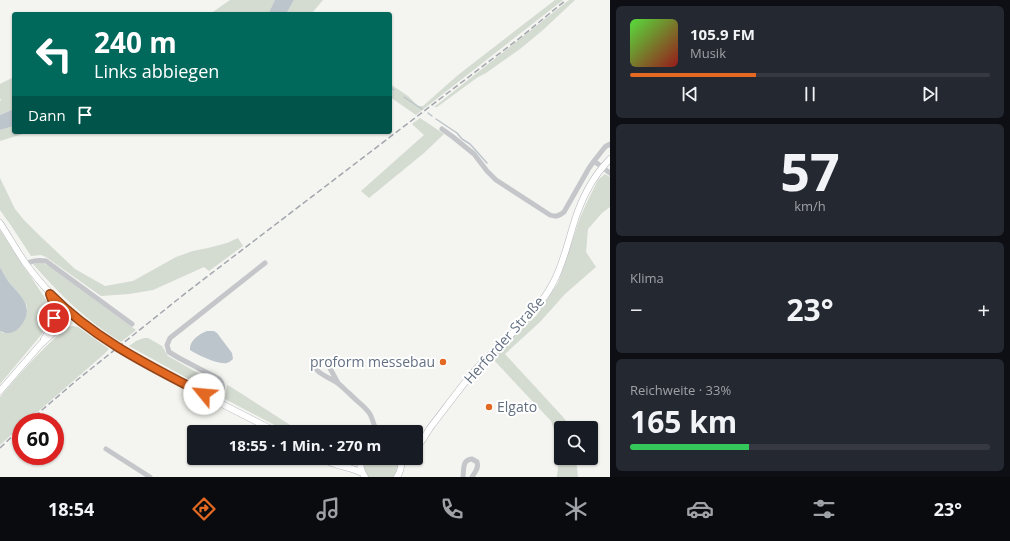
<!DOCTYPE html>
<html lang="de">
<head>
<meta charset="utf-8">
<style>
	body { margin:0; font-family:"Open Sans",sans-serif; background:#242831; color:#f1f3f6; height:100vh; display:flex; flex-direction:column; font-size:15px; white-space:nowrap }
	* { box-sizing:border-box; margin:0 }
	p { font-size:13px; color:#9ea1a6 }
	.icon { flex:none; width:22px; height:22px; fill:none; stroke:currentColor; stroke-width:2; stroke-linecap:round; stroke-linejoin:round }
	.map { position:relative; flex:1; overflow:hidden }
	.drawer { display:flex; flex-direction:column; gap:6px; padding:6px; background:#0d0f14; width:400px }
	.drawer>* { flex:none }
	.top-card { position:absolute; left:12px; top:12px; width:380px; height:122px; border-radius:4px; box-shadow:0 1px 3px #0004; background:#00695c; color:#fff; overflow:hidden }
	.buttons { position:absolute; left:554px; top:421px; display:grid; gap:8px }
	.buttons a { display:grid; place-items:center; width:44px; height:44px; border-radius:4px; background:#171b24; box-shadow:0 1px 3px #0004; font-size:20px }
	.speed { position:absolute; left:12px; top:413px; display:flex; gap:8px; font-size:20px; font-weight:700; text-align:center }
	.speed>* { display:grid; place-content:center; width:52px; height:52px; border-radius:50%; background:#171b24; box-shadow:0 1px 3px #0004; line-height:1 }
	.speed .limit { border:6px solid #d22; background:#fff; color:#111 }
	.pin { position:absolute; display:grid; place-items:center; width:34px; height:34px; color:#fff; margin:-17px; border:2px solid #fff; border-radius:50%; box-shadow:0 1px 4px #0007 }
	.me { position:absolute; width:44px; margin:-22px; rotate:298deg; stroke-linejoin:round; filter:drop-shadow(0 0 3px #0008) }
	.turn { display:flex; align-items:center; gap:14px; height:84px; padding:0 16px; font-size:18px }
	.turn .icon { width:52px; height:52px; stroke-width:2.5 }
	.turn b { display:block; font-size:28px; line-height:34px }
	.then { display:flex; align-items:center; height:38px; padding:0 16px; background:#0003; gap:8px; font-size:15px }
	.big { font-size:30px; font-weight:700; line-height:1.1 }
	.drawer .card { flex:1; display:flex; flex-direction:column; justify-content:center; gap:6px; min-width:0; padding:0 14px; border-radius:6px; background:#242831 }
	.drawer .dial { align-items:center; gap:0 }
	.dial b { font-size:52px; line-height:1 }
	.song { display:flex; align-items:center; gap:12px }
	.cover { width:48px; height:48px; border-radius:6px; background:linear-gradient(135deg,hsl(110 70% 55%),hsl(0 70% 35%)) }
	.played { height:4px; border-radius:2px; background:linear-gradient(90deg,#e36822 35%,#363941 35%) }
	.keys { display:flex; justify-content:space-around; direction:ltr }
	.heat { display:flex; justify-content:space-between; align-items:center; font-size:22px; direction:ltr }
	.charge { height:6px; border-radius:3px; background:linear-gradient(90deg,#34c759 33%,#363941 0) }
	.trip { position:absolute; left:187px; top:425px; width:236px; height:40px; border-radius:4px; background:#171b24; box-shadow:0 1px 3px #0004; font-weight:700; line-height:40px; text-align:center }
	.tab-bar { display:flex; height:64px; justify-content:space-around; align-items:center; background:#090b0e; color:#9ea1a6 }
	.tab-bar .icon { width:28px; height:28px }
	.tab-bar .on { color:#e36822 }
	.tab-bar b { font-size:18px; color:#f1f3f6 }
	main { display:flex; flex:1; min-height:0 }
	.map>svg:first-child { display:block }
</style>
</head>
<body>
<main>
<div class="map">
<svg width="610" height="477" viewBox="0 0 610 477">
	<rect width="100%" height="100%" fill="#f4f4f0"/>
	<!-- green -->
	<path fill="#d4dbd1" d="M 230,0 L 275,0 L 268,14 L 210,14 Z
		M 294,0 L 323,0 L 311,14 L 286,14 Z
		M 555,0 L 563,0 L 416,115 L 390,97 L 390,84 L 408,96 L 418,106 L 423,106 L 458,75 Z
		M 569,0 L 575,0 L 543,30 L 520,49 L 486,73 L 478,77 L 437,107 L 434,107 Z
		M 14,77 L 14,109 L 0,115 L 0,101 L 1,100 L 0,98 L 0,84 Z
		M 420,118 L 444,134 L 424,153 L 369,198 L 361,191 L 424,135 L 412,124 Z
		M 14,126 L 14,132 L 29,132 L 0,141 L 0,130 Z
		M 605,174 L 610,177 L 610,207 L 602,213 L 588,229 L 586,252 L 596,267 L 565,294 L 540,322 L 505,354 L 563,417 L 570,426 L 571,428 L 561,428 L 561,458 L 576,458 L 578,477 L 557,477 L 560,447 L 551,421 L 491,357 L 536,316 L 558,283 L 580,218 L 587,202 L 598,180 Z
		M 0,178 L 15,209 L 24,220 L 39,235 L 75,269 L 105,286 L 133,281 L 176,257 L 193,251 L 208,248 L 227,243 L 238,238 L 243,246 L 209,271 L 204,267 L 153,290 L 129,294 L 101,296 L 46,257 L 41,255 L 31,256 L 12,227 L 0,210 Z
		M 0,230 L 23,266 L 31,277 L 50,306 L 50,322 L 41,335 L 0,384 L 0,331 L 3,333 L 24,321 L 27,313 L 27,306 L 19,293 L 7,280 L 0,267 Z
		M 41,262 L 49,266 L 136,330 L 121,342 C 88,322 58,293 33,264 Z
		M 67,327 L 73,326 L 78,327 L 109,349 L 103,355 L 26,422 L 21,422 L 21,426 L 0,445 L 0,397 C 21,372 43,348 67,327 Z
		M 144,338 L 148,338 L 162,346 L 168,356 L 217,384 L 217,390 L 214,393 L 129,346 L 136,341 Z
		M 227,385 L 231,387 L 301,432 L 288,432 L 225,399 Z
		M 365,458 L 397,458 C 399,465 398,471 393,477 L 368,477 C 363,471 362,465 365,458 Z"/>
	<!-- water -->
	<path fill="#bdc5cc" d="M 275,0 L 294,0 L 286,14 L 268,14 Z
		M 14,109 L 14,126 L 0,130 L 0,115 Z
		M 0,267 C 3,272 5,277 8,281 C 22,297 37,309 18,329 C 13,334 6,334 0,331 Z
		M 207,331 L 214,331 L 217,333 L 232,353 L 233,359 C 231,361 229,362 227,363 C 218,365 198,355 190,350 C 189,341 199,334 207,331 Z"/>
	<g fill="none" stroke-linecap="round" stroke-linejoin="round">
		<!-- stream -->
		<path stroke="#bdc5cc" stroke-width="1.5" d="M 390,87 L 394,90
			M 404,97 L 422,109
			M 428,113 L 432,116
			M 436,119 L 457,133 L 462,139 L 470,144 L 487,163"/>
		<defs>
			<path id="major" d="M 0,223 C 9,237 17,251 26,264 C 51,298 79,322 114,345
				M 51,296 L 54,312 L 54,322
				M 44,339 L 54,323 L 66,310
				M 124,351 L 216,401 L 277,432
				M 0,391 L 40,345 L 72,315
				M 416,448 C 422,442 426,434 430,428 C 444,410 457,392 471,375 C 497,344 532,321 552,285 C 565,262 569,235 578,211 C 585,192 596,173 610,159
				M 322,458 C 334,467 350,466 362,473
				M 334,458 C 343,461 351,464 360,458
				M 361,458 C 359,465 361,471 365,477
				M 397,477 C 401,471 402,465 401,458"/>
		</defs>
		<!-- major casing -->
		<use href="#major" stroke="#b4b7bc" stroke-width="7"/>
		<!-- minor -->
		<path stroke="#c4c6ca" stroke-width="5" d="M 442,129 L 453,137 L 474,154 L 487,171 L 496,180 L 550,215 C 556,217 559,216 564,212 L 589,168 L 594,161
			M 610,144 L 605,147 L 594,161 L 610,173
			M 26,264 C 33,260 39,260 46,261 L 132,324
			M 338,383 L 326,361 C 319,358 311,364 317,370 C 321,375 330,378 336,382 C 341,385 345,390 350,394 C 356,401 365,406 370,414 C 373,420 374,426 377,432
			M 216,401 C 221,392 226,387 219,379 L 179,358 L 169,352 L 167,345 L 170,338 L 265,263
			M 106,449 L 150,477
			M 463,477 C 464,469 462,460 472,459 L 477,462 C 479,468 475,472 472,477"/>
		<!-- major -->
		<use href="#major" stroke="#fff" stroke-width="6"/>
		<!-- rail -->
		<path stroke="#a2a6ad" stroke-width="1.5" stroke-dasharray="6 3" stroke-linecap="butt" d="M 28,422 L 77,380 L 187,292 L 521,37 L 566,0
			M 0,448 L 21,428"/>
		<defs>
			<path id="major-bridge" d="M 114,345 L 124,351"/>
		</defs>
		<!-- major-bridge casing -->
		<use href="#major-bridge" stroke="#b4b7bc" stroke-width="7" stroke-linecap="butt"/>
		<!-- major-bridge -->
		<use href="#major-bridge" stroke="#fff" stroke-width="6"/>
	</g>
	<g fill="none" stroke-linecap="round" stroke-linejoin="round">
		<defs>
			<path id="route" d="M 54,318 L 54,305 L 50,294 C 94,339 150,366 204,394"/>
		</defs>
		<!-- route casing -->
		<use href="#route" stroke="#944416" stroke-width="10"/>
		<!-- route -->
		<use href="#route" stroke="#e36822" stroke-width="7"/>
	</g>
	<!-- markers -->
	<g fill="#e36822" stroke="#fff" stroke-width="1.5">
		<circle cx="443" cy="362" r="4"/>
		<circle cx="489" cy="407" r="4"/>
	</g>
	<g text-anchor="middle" stroke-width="4" stroke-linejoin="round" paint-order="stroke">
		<!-- street labels -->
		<g font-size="14" fill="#637082" stroke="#fff">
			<text transform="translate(504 340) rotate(-48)" y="5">Herforder Straße</text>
		</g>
		<!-- poi labels -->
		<g font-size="14" fill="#637082" stroke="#fff" text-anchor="end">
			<text x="435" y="367">proform messebau</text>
			<text x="497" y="412" text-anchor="start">Elgato</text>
		</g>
	</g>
</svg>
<div class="buttons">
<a><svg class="icon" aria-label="search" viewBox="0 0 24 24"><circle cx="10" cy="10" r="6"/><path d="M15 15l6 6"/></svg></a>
</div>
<div class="speed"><div class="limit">60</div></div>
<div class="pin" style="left:54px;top:318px;background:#d93025"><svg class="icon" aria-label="arrive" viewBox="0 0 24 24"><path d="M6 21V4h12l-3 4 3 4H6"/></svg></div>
<svg class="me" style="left:204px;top:394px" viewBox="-20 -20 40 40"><circle r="19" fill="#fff"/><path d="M0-13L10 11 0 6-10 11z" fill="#e36822"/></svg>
<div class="trip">18:55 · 1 Min. · 270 m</div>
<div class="top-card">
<div class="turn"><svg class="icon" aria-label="left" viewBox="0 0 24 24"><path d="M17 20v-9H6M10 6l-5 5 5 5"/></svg><div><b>240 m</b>Links abbiegen</div></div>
<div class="then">Dann<svg class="icon" aria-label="arrive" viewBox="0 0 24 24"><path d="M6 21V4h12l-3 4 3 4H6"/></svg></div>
</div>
</div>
<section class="drawer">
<div class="card">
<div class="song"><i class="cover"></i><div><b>105.9 FM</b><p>Musik</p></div></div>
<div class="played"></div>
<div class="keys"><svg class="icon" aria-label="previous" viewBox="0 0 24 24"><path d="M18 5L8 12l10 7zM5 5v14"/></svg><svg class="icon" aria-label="pause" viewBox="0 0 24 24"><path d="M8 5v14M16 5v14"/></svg><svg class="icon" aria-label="next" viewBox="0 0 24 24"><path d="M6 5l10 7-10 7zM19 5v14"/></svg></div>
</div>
<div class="card dial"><b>57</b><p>km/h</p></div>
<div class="card"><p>Klima</p>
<div class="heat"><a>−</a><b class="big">23°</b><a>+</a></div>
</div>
<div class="card"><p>Reichweite · 33%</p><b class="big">165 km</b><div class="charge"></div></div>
</section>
</main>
<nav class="tab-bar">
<b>18:54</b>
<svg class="icon on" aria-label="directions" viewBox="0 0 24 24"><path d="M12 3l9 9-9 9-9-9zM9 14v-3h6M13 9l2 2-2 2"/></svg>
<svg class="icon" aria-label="music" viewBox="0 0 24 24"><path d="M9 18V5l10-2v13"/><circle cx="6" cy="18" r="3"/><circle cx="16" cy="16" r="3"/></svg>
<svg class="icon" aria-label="phone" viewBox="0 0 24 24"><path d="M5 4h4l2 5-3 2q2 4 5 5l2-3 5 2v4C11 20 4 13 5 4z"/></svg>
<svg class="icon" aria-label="climate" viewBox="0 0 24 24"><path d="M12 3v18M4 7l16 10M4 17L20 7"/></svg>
<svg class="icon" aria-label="car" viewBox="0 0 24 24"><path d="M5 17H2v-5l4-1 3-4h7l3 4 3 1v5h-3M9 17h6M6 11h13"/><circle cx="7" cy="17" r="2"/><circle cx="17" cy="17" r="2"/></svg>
<svg class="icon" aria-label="filters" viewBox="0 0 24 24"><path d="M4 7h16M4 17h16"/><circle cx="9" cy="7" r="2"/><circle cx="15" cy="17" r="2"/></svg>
<b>23°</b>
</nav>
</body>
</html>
